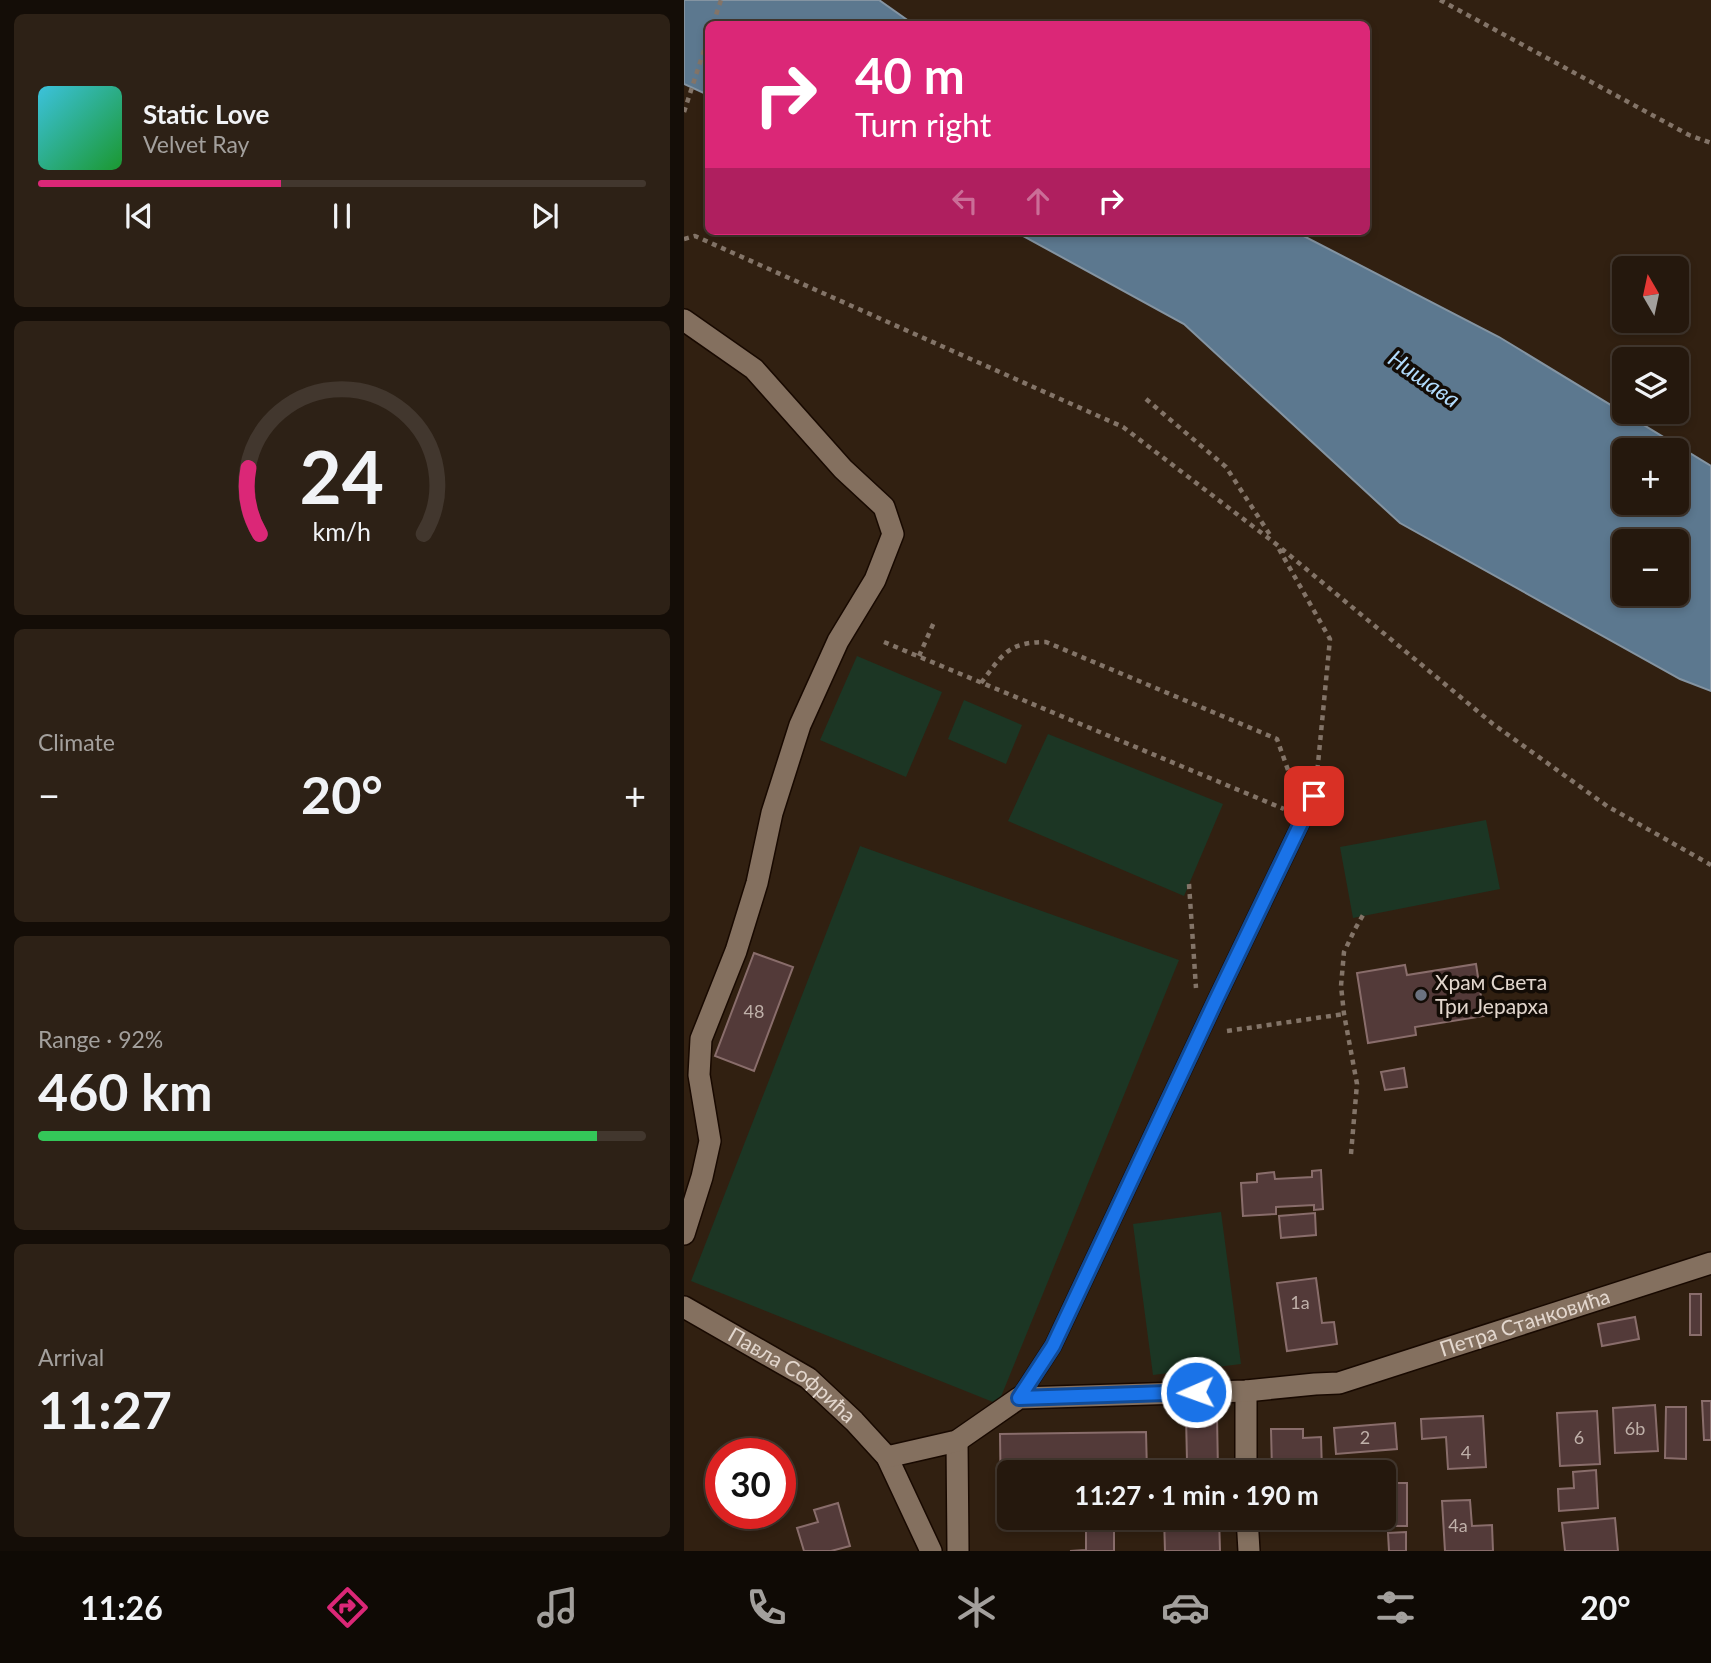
<!DOCTYPE html>
<html lang="en">
<head>
<meta charset="utf-8">
<style>
	body { margin:0; font-family:Lato,sans-serif; background:#2d2116; color:#f1f3f6; height:100vh; display:flex; flex-direction:column; font-size:26px; white-space:nowrap }
	* { box-sizing:border-box; margin:0 }
	p { font-size:23px; color:#a3a09d }
	.icon { flex:none; width:38px; height:38px; fill:none; stroke:currentColor; stroke-width:2; stroke-linecap:round; stroke-linejoin:round }
	.map { position:relative; flex:1; overflow:hidden }
	.panel { display:flex; flex-direction:column; gap:14px; padding:14px; background:#140d07; width:684px }
	.panel>* { flex:none }
	.hud { position:absolute; left:21px; top:21px; width:665px; height:214px; border-radius:10px; box-shadow:0 4px 10px #0003,0 0 0 2px #42372e; background:#db2777; color:#fff; overflow:hidden }
	.needle { width:46px; rotate:351deg }
	.tools { position:absolute; left:928px; top:256px; display:grid; gap:14px }
	.tools a { display:grid; place-items:center; width:77px; height:77px; border-radius:10px; background:#25180d; box-shadow:0 4px 10px #0003,0 0 0 2px #42372e; font-size:35px }
	.speed { position:absolute; left:21px; top:1438px; display:flex; gap:14px; font-size:35px; font-weight:700; text-align:center }
	.speed>* { display:grid; place-content:center; width:91px; height:91px; border-radius:50%; background:#25180d; box-shadow:0 4px 10px #0003,0 0 0 2px #42372e; line-height:1 }
	.speed .limit { border:10px solid #d22; background:#fff; color:#111 }
	.pin { position:absolute; display:grid; place-items:center; width:60px; height:60px; color:#fff; margin:-30px; border-radius:14px; box-shadow:0 4px 10px #0006 }
	.me { position:absolute; width:77px; margin:-38px; rotate:268deg; stroke-linejoin:round; filter:drop-shadow(0 0 5px #0008) }
	.turn { display:flex; align-items:center; gap:24px; height:147px; padding:0 35px; font-size:32px }
	.turn .icon { width:91px; height:91px; stroke-width:2.5 }
	.turn b { display:block; font-size:49px; line-height:60px }
	.lanes { display:flex; align-items:center; height:66px; padding:0 35px; background:#0003; justify-content:center; gap:35px; direction:ltr }
	.lanes .off { opacity:.35 }
	.big { font-size:52px; font-weight:700; line-height:1.1 }
	.panel .widget { flex:1; display:flex; flex-direction:column; justify-content:center; gap:10px; min-width:0; padding:0 24px; border-radius:10px; background:#2d2116 }
	.panel .dial { align-items:center; gap:0 }
	.dial svg { height:182px; overflow:visible; fill:none; stroke:#42372e; stroke-width:7; stroke-linecap:round; text-anchor:middle }
	.dial text { fill:#f1f3f6; stroke:none }
	.song { display:flex; align-items:center; gap:21px }
	.cover { width:84px; height:84px; border-radius:10px; background:linear-gradient(135deg,hsl(190 70% 55%),hsl(130 70% 35%)) }
	.played { height:7px; border-radius:4px; background:linear-gradient(90deg,#db2777 40%,#42372e 40%) }
	.keys { display:flex; justify-content:space-around; direction:ltr }
	.heat { display:flex; justify-content:space-between; align-items:center; font-size:38px; direction:ltr }
	.charge { height:10px; border-radius:5px; background:linear-gradient(90deg,#34c759 92%,#42372e 0) }
	.trip { position:absolute; left:313px; top:1460px; width:399px; height:70px; border-radius:10px; background:#25180d; box-shadow:0 4px 10px #0003,0 0 0 2px #42372e; font-weight:700; line-height:70px; text-align:center }
	.dock { display:flex; height:112px; justify-content:space-around; align-items:center; background:#0f0a05; color:#a3a09d }
	.dock .icon { width:49px; height:49px }
	.dock .current { color:#db2777 }
	.dock b { font-size:32px; color:#f1f3f6 }
	main { display:flex; flex:1; min-height:0 }
	.map>svg:first-child { display:block }
</style>
</head>
<body>
<main>
<section class="panel">
<div class="widget">
<div class="song"><i class="cover"></i><div><b>Static Love</b><p>Velvet Ray</p></div></div>
<div class="played"></div>
<div class="keys"><svg class="icon" aria-label="previous" viewBox="0 0 24 24"><path d="M18 5L8 12l10 7zM5 5v14"/></svg><svg class="icon" aria-label="pause" viewBox="0 0 24 24"><path d="M8 5v14M16 5v14"/></svg><svg class="icon" aria-label="next" viewBox="0 0 24 24"><path d="M6 5l10 7-10 7zM19 5v14"/></svg></div>
</div>
<div class="widget dial"><svg viewBox="0 0 100 80">
<path d="M14 69A42 42 0 1 1 86 69"/>
<path d="M14 69A42 42 0 0 1 9 40" stroke="#db2777"/>
<text x="50" y="56" font-size="32" font-weight="700">24</text>
<text x="50" y="72" font-size="11">km/h</text>
</svg></div>
<div class="widget"><p>Climate</p>
<div class="heat"><a>−</a><b class="big">20°</b><a>+</a></div>
</div>
<div class="widget"><p>Range · 92%</p><b class="big">460 km</b><div class="charge"></div></div>
<div class="widget"><p>Arrival</p><b class="big">11:27</b></div>
</section>
<div class="map">
<svg width="1027" height="1551" viewBox="0 0 1027 1551">
	<rect width="100%" height="100%" fill="#312011"/>
	<!-- green -->
	<path fill="#1c3624" d="M 173,656 L 258,692 L 222,777 L 136,740 Z
		M 280,700 L 338,725 L 322,764 L 264,739 Z
		M 364,734 L 539,804 L 500,896 L 324,821 Z
		M 802,820 L 816,889 L 669,918 L 656,847 Z
		M 176,846 L 495,960 L 314,1404 L 7,1281 Z
		M 537,1212 L 557,1364 L 469,1375 L 449,1224 Z"/>
	<!-- water -->
	<path fill="#5c788f" stroke="#8494a2" stroke-width="2" fill-rule="evenodd" d="M 0,0 L 195,0 L 229,24 L 24,24 L 24,95 L 0,84 Z
		M 330,231 L 610,231 L 815,337 L 1027,466 L 1027,691 L 996,679 L 716,523 L 500,324 ZM 940,450 L 992,450 L 992,502 L 940,502 ZM 940,541 L 992,541 L 992,593 L 940,593 Z"/>
	<!-- building -->
	<path fill="#533a39" stroke="#896d6b" stroke-width="2" d="M 70,953 L 109,967 L 70,1071 L 31,1056 Z
		M 792,964 L 800,1016 L 731,1027 L 732,1035 L 684,1043 L 673,973 L 721,965 L 723,975 Z
		M 720,1068 L 723,1087 L 701,1090 L 697,1072 Z
		M 637,1170 L 639,1209 L 630,1210 L 630,1205 L 592,1207 L 592,1214 L 559,1216 L 557,1183 L 573,1182 L 573,1174 L 590,1172 L 591,1179 L 628,1177 L 628,1171 Z
		M 631,1213 L 632,1235 L 597,1238 L 595,1216 Z
		M 632,1278 L 638,1323 L 650,1322 L 653,1344 L 603,1351 L 593,1283 Z
		M 1006,1294 L 1017,1294 L 1017,1335 L 1006,1335 Z
		M 951,1317 L 955,1339 L 918,1346 L 914,1324 Z
		M 1018,1401 L 1027,1401 L 1027,1440 L 1020,1440 Z
		M 971,1405 L 974,1451 L 931,1453 L 929,1408 Z
		M 982,1407 L 1002,1407 L 1002,1459 L 981,1458 Z
		M 913,1411 L 916,1464 L 876,1466 L 873,1413 Z
		M 533,1415 L 534,1472 L 479,1472 L 479,1461 L 503,1461 L 502,1416 Z
		M 799,1416 L 802,1467 L 764,1469 L 762,1437 L 738,1439 L 737,1419 Z
		M 711,1423 L 713,1449 L 652,1454 L 650,1428 Z
		M 587,1429 L 619,1429 L 619,1438 L 637,1437 L 638,1472 L 576,1472 L 576,1470 L 588,1470 Z
		M 462,1432 L 463,1472 L 326,1472 L 326,1511 L 317,1511 L 316,1434 Z
		M 698,1461 L 698,1472 L 645,1472 L 644,1464 Z
		M 912,1470 L 914,1508 L 875,1511 L 874,1489 L 890,1488 L 889,1472 Z
		M 707,1483 L 723,1483 L 723,1526 L 707,1526 Z
		M 700,1500 L 702,1526 L 683,1527 L 682,1517 L 700,1517 Z
		M 786,1500 L 788,1526 L 808,1525 L 809,1551 L 761,1551 L 758,1501 Z
		M 154,1503 L 166,1546 L 147,1551 L 120,1551 L 113,1528 L 134,1522 L 130,1510 Z
		M 480,1517 L 535,1517 L 536,1551 L 481,1551 Z
		M 931,1518 L 934,1551 L 881,1551 L 878,1523 Z
		M 402,1524 L 430,1524 L 430,1551 L 386,1551 L 402,1550 Z
		M 722,1532 L 722,1551 L 705,1551 L 704,1533 Z"/>
	<g fill="none" stroke-linecap="round" stroke-linejoin="round">
		<defs>
			<path id="service" d="M 335,1398 L 369,1346 L 531,1002 L 630,796"/>
			<g id="minor">
				<path d="M 0,320 L 70,369 L 159,469 L 200,507 L 209,534 L 191,580 L 154,641 L 116,725 L 88,813 L 73,883 L 52,951 L 17,1039 L 15,1075 L 26,1141 L 18,1177 L 0,1234"/>
				<path id="s1" d="M 0,1307 L 124,1378 L 170,1421 L 203,1457 L 247,1551"/>
				<path d="M 562,1391 L 562,1472"/>
				<path d="M 273,1441 L 274,1551"/>
				<path id="s2" d="M 203,1457 L 273,1441 L 335,1398 L 562,1391 L 631,1384 L 655,1383 L 1027,1263"/>
				<path d="M 563,1517 L 565,1551"/>
			</g>
		</defs>
		<!-- service casing -->
		<use href="#service" stroke="#180900" stroke-width="19"/>
		<!-- minor casing -->
		<use href="#minor" stroke="#180900" stroke-width="24"/>
		<!-- path -->
		<path stroke="#837468" stroke-width="4.5" stroke-dasharray="5 5" stroke-linecap="butt" d="M 756,0 L 1005,135 L 1027,143
			M 29,24 L 37,0
			M 0,112 L 24,38
			M 0,239 L 11,236 L 439,427 L 592,544 L 809,724 L 923,806 L 1027,865
			M 462,399 L 542,467 L 588,538
			M 595,549 L 646,639 L 633,774
			M 200,642 L 600,809
			M 235,656 L 251,620
			M 297,683 C 319,654 324,642 362,642 L 593,739 L 610,787
			M 505,884 L 512,988
			M 543,1031 L 660,1014
			M 667,1154 L 673,1084 L 660,1014 L 657,986 L 660,952 L 671,929 L 679,915"/>
		<!-- service -->
		<use href="#service" stroke="#84705f" stroke-width="16"/>
		<!-- minor -->
		<use href="#minor" stroke="#84705f" stroke-width="21"/>
	</g>
	<g fill="none" stroke-linecap="round" stroke-linejoin="round">
		<defs>
			<path id="route" d="M 512,1392 L 335,1398 L 369,1346 L 531,1002 L 630,796"/>
		</defs>
		<!-- route casing -->
		<use href="#route" stroke="#114b97" stroke-width="18"/>
		<!-- route -->
		<use href="#route" stroke="#1a73e8" stroke-width="12"/>
	</g>
	<!-- markers -->
	<circle fill="#6b7280" stroke="#130c06" stroke-width="2.5" cx="737" cy="995" r="7"/>
	<g text-anchor="middle" stroke-width="7" stroke-linejoin="round" paint-order="stroke">
		<!-- number labels -->
		<g font-size="18" fill="#bfb0a9">
			<text x="70" y="1018">48</text>
			<text x="616" y="1309">1a</text>
			<text x="951" y="1435">6b</text>
			<text x="681" y="1444">2</text>
			<text x="895" y="1444">6</text>
			<text x="782" y="1459">4</text>
			<text x="774" y="1532">4a</text>
		</g>
		<!-- poi labels -->
		<g font-size="21" fill="#e3d7ce" stroke="#130c06" text-anchor="start">
			<text x="751" y="990">Храм Света<tspan x="751" dy="24">Три Јерарха</tspan></text>
		</g>
		<!-- street labels -->
		<g font-size="21" fill="#e3d7ce" stroke="#130c06">
			<text dy="7" stroke="none"><textPath href="#s2" startOffset="663">Петра Станковића</textPath></text>
			<text dy="7" stroke="none"><textPath href="#s1" startOffset="128">Павла Софрића</textPath></text>
		</g>
		<!-- water labels -->
		<g font-size="23" font-style="italic" fill="#b2dbfc" stroke="#130c06">
			<text transform="translate(740 379) rotate(35)" y="8">Нишава</text>
		</g>
	</g>
</svg>
<div class="tools">
<a><svg class="needle" viewBox="-14 -14 28 28"><path d="M0-13l5 13h-10z" fill="#e53935"/><path d="M0 13l5-13h-10z" fill="#a3a09d"/></svg></a>
<a><svg class="icon" aria-label="layers" viewBox="0 0 24 24"><path d="M12 4l9 5-9 5-9-5zM3 14l9 5 9-5"/></svg></a>
<a>+</a>
<a>−</a>
</div>
<div class="speed"><div class="limit">30</div></div>
<div class="pin" style="left:630px;top:796px;background:#d93025"><svg class="icon" aria-label="arrive" viewBox="0 0 24 24"><path d="M6 21V4h12l-3 4 3 4H6"/></svg></div>
<svg class="me" style="left:512px;top:1392px" viewBox="-20 -20 40 40"><circle r="17" fill="#1a73e8" stroke="#fff" stroke-width="3"/><path d="M0-11L8 9 0 5-8 9z" fill="#fff"/></svg>
<div class="trip">11:27 · 1 min · 190 m</div>
<div class="hud">
<div class="turn"><svg class="icon" aria-label="right" viewBox="0 0 24 24"><path d="M7 20v-9h11M14 6l5 5-5 5"/></svg><div><b>40 m</b>Turn right</div></div>
<div class="lanes"><svg class="icon off" aria-label="left" viewBox="0 0 24 24"><path d="M17 20v-9H6M10 6l-5 5 5 5"/></svg><svg class="icon off" aria-label="ahead" viewBox="0 0 24 24"><path d="M12 20V5M6 11l6-6 6 6"/></svg><svg class="icon" aria-label="right" viewBox="0 0 24 24"><path d="M7 20v-9h11M14 6l5 5-5 5"/></svg></div>
</div>
</div>
</main>
<nav class="dock">
<b>11:26</b>
<svg class="icon current" aria-label="directions" viewBox="0 0 24 24"><path d="M12 3l9 9-9 9-9-9zM9 14v-3h6M13 9l2 2-2 2"/></svg>
<svg class="icon" aria-label="music" viewBox="0 0 24 24"><path d="M9 18V5l10-2v13"/><circle cx="6" cy="18" r="3"/><circle cx="16" cy="16" r="3"/></svg>
<svg class="icon" aria-label="phone" viewBox="0 0 24 24"><path d="M5 4h4l2 5-3 2q2 4 5 5l2-3 5 2v4C11 20 4 13 5 4z"/></svg>
<svg class="icon" aria-label="climate" viewBox="0 0 24 24"><path d="M12 3v18M4 7l16 10M4 17L20 7"/></svg>
<svg class="icon" aria-label="car" viewBox="0 0 24 24"><path d="M5 17H2v-5l4-1 3-4h7l3 4 3 1v5h-3M9 17h6M6 11h13"/><circle cx="7" cy="17" r="2"/><circle cx="17" cy="17" r="2"/></svg>
<svg class="icon" aria-label="filters" viewBox="0 0 24 24"><path d="M4 7h16M4 17h16"/><circle cx="9" cy="7" r="2"/><circle cx="15" cy="17" r="2"/></svg>
<b>20°</b>
</nav>
</body>
</html>
